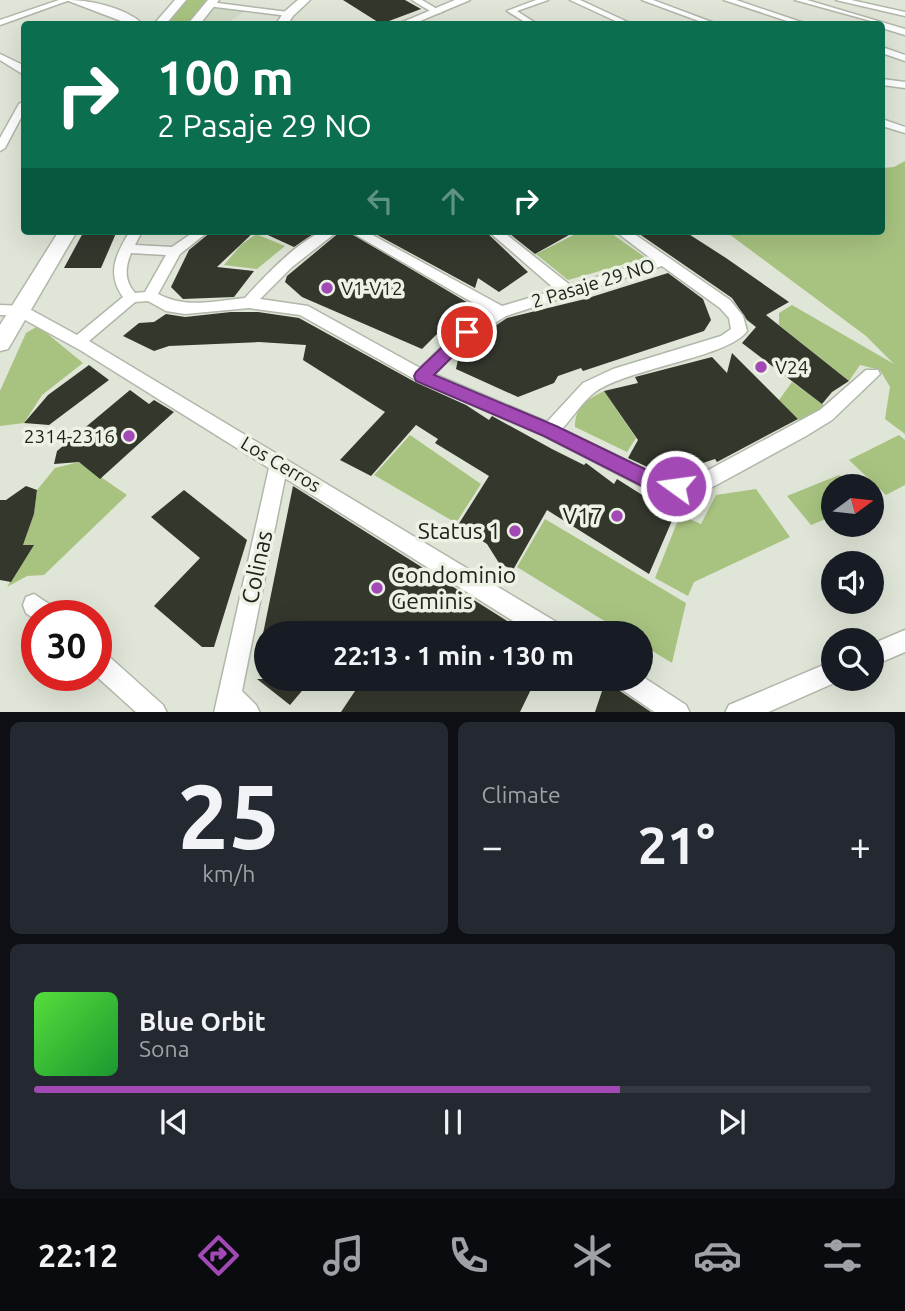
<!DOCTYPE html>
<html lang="en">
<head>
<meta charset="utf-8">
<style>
	body { margin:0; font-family:Ubuntu,sans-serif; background:#242831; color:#f1f3f6; height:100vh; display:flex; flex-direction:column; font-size:26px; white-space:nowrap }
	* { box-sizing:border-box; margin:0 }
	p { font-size:23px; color:#9ea1a6 }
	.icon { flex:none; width:38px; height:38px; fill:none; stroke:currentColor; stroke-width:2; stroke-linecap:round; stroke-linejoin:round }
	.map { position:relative; height:712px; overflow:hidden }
	.panel { display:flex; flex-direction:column; gap:10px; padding:10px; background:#0d0f14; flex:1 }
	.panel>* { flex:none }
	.top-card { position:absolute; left:21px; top:21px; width:864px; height:214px; border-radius:7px; box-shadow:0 7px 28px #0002; background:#0b6e4f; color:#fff; overflow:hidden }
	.needle { width:46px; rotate:75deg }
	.tools { position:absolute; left:821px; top:474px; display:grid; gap:14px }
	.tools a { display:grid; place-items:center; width:63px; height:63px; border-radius:50%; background:#171b24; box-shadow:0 7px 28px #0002; font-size:35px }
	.speed { position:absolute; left:21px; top:600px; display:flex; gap:14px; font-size:35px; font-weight:700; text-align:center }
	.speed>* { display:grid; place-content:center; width:91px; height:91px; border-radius:50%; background:#171b24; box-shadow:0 7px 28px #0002; line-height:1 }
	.speed .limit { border:10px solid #d22; background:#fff; color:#111 }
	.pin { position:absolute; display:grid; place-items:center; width:60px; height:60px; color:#fff; margin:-30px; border:4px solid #fff; border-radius:50%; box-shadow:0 2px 7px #0007 }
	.me { position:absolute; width:77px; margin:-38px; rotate:284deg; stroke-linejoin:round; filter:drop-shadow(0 0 5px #0008) }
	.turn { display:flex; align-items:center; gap:24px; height:147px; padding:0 21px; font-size:32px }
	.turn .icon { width:91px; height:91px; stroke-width:2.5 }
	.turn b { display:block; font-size:49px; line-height:60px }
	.lanes { display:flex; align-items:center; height:66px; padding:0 21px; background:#0003; justify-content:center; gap:35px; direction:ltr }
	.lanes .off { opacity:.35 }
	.big { font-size:52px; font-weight:700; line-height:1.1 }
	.panel .card { flex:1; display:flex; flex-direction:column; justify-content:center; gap:10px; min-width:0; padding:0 24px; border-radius:10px; background:#242831 }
	.panel .dial { align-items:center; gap:0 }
	.dial b { font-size:91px; line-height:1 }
	.song { display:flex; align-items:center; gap:21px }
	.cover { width:84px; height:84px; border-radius:10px; background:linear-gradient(135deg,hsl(110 70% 55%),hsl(130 70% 35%)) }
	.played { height:7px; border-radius:4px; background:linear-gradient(90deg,#a249b5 70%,#363941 70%) }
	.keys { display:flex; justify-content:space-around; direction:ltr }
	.heat { display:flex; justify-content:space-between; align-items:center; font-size:38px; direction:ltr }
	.panel .tiles { flex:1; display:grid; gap:10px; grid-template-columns:1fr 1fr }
	.card:last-child { grid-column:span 2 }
	.trip { position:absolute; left:254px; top:621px; width:399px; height:70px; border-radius:35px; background:#171b24; box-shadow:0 7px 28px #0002; font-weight:700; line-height:70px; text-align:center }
	.dock { display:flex; height:112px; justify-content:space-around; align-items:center; background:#090b0e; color:#9ea1a6 }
	.dock .icon { width:49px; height:49px }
	.dock .active { color:#a249b5 }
	.dock b { font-size:32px; color:#f1f3f6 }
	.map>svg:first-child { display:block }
</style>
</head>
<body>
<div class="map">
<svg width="905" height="713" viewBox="0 0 905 713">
	<rect width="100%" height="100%" fill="#dfe5d7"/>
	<!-- built -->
	<path fill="#d2dbc6" d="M 212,6 L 245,11 L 226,24 L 198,24 Z"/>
	<!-- green -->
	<path fill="#a8c380" d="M 186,0 L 209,0 L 189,24 L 165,24 Z
		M 905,161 L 905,434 L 885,419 L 890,387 L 880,370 L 860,365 L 849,381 L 779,325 L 779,313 L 792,305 L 894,364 L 866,336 L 725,231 L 882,231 L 882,168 L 894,167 Z
		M 582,231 L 608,231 L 646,258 L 568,280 L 536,254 Z
		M 256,234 L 285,246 L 257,269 L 224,265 L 241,245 Z
		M 38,326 L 83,363 L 42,395 L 24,423 L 0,426 L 0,391 L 26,333 Z
		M 792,382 L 825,406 L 802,423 L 779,400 Z
		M 604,391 L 636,438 L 627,452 L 575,427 C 575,406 587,400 604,391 Z
		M 410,435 L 481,484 L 456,523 L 374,475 Z
		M 899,435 L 905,440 L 905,485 L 886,495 L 849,460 Z
		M 79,462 L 127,495 L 44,575 L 27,576 L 7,587 L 33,546 L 23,545 L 34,514 L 37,490 L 55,468 Z
		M 839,475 L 850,486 L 833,486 L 833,516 L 811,525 L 787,496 Z
		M 756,489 L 790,537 L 694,582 L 688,596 L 655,578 L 680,515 L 701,524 L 716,495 Z
		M 545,519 L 686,603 L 672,663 L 641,644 L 640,634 L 624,633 L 517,567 Z"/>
	<!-- building -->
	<path fill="#33372c" d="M 343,0 L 405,0 L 421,9 L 381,24 Z
		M 84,231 L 117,231 L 101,268 L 64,268 Z
		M 212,231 L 255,231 L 217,267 L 254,271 L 234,297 L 183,299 L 171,287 L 189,250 Z
		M 259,231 L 318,231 L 294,247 Z
		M 341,231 L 347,231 L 470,304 L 468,314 L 448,328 L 445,326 L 422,349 L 302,297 L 285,282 L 287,276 Z
		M 370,231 L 485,231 L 528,272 L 499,292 L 478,278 L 475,288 Z
		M 506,231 L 576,231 L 535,254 Z
		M 635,231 L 684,231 L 726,258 L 789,302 L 766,315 L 849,381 L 832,392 L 822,404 L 742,343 L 756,327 L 747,320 L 732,298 Z
		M 668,273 L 703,299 L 711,320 L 704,331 L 583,371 L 581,368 L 558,376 L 554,383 L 518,397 L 456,369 L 459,355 L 480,336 L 507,318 L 585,299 Z
		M 231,312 L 258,312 L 299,318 L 415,382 L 466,405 L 489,420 L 492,416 L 552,449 L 584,465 L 586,463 L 614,484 L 617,479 L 647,498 L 674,516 L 649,574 L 547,510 L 513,570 L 499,563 L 487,544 L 458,525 L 489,476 L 435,443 L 438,439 L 416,425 L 371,476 L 340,460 L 385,412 L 303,360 L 306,345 L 259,342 L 169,346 L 154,351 L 123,336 L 139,323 L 154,322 L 166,314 L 185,317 Z
		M 732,353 L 798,419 L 717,462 L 715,459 L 670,474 L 656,471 L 628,458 L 638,440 L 604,391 L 638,383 L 635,377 L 712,357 L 727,373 Z
		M 89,365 L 109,380 L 49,425 L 24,423 L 48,395 Z
		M 130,390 L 149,404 L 154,400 L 174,412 L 100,479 L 79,462 L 54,464 L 57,451 Z
		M 26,486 L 37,490 L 34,514 L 23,545 L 34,545 L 11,582 L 0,580 L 0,500 L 6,500 Z
		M 293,486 L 528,634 L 263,634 Z
		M 184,490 L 247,540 L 214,647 L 202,647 L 154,606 L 200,558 L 151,517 Z
		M 257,679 L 312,679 L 290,705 Z
		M 363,679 L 536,679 L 520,712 L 341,712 Z
		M 606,679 L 612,681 L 617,689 L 651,712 L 595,712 Z"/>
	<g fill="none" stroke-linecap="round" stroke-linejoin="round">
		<defs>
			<path id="street" d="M 59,0 L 70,0 L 0,25 L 0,20 Z
				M 412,0 L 422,0 L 442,12 L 435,14 Z
				M 536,0 L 548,0 L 517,11 L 537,24 L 528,24 L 507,11 Z
				M 570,0 L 580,0 L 632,24 L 622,24 Z
				M 642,0 L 653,0 L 717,24 L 707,24 Z
				M 724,0 L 736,0 L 807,24 L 796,24 Z
				M 795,0 L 807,0 L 905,29 L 905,35 L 882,28 L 882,24 Z
				M 836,0 L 851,0 L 905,12 L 905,16 Z
				M 210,2 L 288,12 L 292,14 L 288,16 L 207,6 Z
				M 882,47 L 905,55 L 905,61 L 882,53 Z
				M 0,54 L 23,65 L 24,75 L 0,60 Z
				M 882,79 L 905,82 L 905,88 L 882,85 Z
				M 24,101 L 24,112 L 5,148 L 0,151 L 0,138 L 19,104 Z
				M 882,119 L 905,127 L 905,133 L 882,126 Z
				M 130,231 L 142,231 L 135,245 L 172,247 L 195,231 L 209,231 L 180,254 L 158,294 C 187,309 213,301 245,298 C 262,279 298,241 322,232 C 326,230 333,231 338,231 L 292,267 L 260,299 L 308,306 L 420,368 L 453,336 L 489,312 L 349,231 L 365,231 L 502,306 L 556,290 L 488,231 L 502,231 L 570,285 L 653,260 L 615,231 L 630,231 L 730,300 L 743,316 L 747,331 C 729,357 629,368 595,392 C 583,401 573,417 562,429 L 655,474 L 676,478 L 699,475 L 820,410 L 866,370 L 878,370 L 880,374 L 832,420 L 806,436 L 709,489 L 676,494 L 645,488 L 544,436 L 416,380 L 300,315 L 249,308 L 185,314 L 166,311 L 148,301 L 135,302 L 89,341 L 563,626 L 566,634 L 534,634 L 285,478 L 242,691 L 256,705 L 260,713 L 214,713 L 269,468 L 80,350 L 16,315 L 0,315 L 0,305 L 24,306 L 77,335 L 123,297 C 106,273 116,254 130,231 ZM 131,253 L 166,255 L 145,292 L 135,293 C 124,280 125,268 131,253 ZM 662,266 L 720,308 L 729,318 L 731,329 L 721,336 L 613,369 L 583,383 L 547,422 L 434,374 L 474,336 L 506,316 Z
				M 34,594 L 55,608 L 58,616 L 37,616 L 37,621 L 26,613 L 23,605 L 26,597 Z
				M 905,630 L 905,652 L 872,666 L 872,644 Z
				M 96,649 L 104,652 L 163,705 L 167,713 L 137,713 L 96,676 Z
				M 833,661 L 833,679 L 841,680 L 766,713 L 725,713 L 729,705 Z
				M 640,675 L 686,705 L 690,713 L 656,713 L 618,687 L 614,679 L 640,679 Z"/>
			<path id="secondary" d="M 66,0 C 90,0 124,7 143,24 L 129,24 Z
				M 175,0 L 186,0 L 166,24 L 154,24 Z
				M 208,0 L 219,0 L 200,24 L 188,24 Z
				M 298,0 L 310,0 L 293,16 L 288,24 L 276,24 L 284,12 Z
				M 455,0 L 470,0 L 413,24 L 398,24 Z
				M 59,231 L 77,231 L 8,349 L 0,351 L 0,325 Z"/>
		</defs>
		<!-- street casing -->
		<use href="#street" stroke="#b1b7aa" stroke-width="3"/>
		<!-- secondary casing -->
		<use href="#secondary" stroke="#b1b7aa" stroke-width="3"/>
		<!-- street -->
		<use href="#street" fill="#fff" fill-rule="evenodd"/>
		<!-- secondary -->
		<use href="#secondary" fill="#fff" fill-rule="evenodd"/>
	</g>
	<!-- route -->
	<path fill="#a249b5" stroke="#692f76" stroke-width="2" d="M 467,326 L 475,332 L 473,336 L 434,375 L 556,426 L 655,474 L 682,480 L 685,486 L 682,492 L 676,495 L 646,488 L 544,436 L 416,381 L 414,376 L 416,372 L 462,328 Z"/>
	<!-- markers -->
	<g fill="#a249b5" stroke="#ecf2e4" stroke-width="2.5">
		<circle cx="327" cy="288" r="7"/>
		<circle cx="761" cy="367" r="7"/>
		<circle cx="129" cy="436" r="7"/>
		<circle cx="617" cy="516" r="7"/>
		<circle cx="515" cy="531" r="7"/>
		<circle cx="377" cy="588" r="7"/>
	</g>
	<g text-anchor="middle" stroke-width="7" stroke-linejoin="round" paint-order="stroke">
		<!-- street labels -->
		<g font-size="19" fill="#20231e" stroke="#ecf2e4">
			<text transform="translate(593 283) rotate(-17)" y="7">2 Pasaje 29 NO</text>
			<text transform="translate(281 464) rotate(31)" y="7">Los Cerros</text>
		</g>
		<!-- poi labels -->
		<g font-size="19" fill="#20231e" stroke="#ecf2e4" text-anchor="start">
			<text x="341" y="295">V1-V12</text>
			<text x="775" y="374">V24</text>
			<text x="115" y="443" text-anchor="end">2314-2316</text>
		</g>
		<!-- near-poi labels -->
		<g font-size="23" fill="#20231e" stroke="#ecf2e4" text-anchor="end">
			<text x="603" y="524">V17</text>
			<text x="501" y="539">Status 1</text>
			<text x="391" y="583" text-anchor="start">Condominio<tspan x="391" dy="26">Geminis</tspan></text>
		</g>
		<!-- near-street labels -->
		<g font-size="23" fill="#20231e" stroke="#ecf2e4">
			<text transform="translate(257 567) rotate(-78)" y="8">Colinas</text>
		</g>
	</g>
</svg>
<div class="tools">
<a><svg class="needle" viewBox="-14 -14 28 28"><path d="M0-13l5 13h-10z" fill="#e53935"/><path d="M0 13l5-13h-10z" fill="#9ea1a6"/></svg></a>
<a><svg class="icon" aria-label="sound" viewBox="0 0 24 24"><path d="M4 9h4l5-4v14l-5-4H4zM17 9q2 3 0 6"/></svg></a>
<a><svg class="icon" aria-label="search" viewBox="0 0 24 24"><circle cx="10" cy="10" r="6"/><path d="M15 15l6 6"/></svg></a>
</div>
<div class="speed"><div class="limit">30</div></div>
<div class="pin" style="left:467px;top:332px;background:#d93025"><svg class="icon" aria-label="arrive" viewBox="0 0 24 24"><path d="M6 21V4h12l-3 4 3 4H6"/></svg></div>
<svg class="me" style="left:676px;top:486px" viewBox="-20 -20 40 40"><circle r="17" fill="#a249b5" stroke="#fff" stroke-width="3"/><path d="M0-11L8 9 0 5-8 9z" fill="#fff"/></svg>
<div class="trip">22:13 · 1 min · 130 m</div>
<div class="top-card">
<div class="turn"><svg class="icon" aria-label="right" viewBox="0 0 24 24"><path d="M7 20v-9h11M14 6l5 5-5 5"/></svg><div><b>100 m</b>2 Pasaje 29 NO</div></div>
<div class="lanes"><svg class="icon off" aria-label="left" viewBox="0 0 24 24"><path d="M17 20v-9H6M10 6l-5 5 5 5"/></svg><svg class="icon off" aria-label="ahead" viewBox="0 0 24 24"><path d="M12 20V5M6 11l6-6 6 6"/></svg><svg class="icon" aria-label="right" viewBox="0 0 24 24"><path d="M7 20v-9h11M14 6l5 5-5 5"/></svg></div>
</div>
</div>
<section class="panel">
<div class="tiles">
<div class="card dial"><b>25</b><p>km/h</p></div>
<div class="card"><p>Climate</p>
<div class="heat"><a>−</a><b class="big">21°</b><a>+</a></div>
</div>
<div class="card">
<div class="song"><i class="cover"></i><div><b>Blue Orbit</b><p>Sona</p></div></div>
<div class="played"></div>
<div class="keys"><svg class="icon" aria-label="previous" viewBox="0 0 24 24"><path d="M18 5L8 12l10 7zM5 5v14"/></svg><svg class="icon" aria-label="pause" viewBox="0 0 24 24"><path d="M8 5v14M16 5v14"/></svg><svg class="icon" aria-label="next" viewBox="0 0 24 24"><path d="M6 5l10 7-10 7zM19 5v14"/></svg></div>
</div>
</div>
</section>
<nav class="dock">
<b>22:12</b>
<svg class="icon active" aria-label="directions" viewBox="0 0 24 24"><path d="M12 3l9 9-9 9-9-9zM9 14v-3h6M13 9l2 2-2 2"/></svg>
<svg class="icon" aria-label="music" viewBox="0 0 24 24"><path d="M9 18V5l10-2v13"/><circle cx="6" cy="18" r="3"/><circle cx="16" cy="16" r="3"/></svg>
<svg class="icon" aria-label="phone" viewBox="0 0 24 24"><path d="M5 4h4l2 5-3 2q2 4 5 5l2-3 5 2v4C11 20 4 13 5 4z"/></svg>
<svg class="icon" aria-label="climate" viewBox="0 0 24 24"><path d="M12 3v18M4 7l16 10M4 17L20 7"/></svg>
<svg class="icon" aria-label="car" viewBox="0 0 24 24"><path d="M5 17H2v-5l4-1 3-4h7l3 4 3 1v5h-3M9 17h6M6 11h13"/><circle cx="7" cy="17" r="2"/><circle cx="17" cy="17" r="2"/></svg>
<svg class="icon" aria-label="filters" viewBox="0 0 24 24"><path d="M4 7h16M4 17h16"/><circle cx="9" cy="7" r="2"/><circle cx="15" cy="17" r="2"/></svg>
</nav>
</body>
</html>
